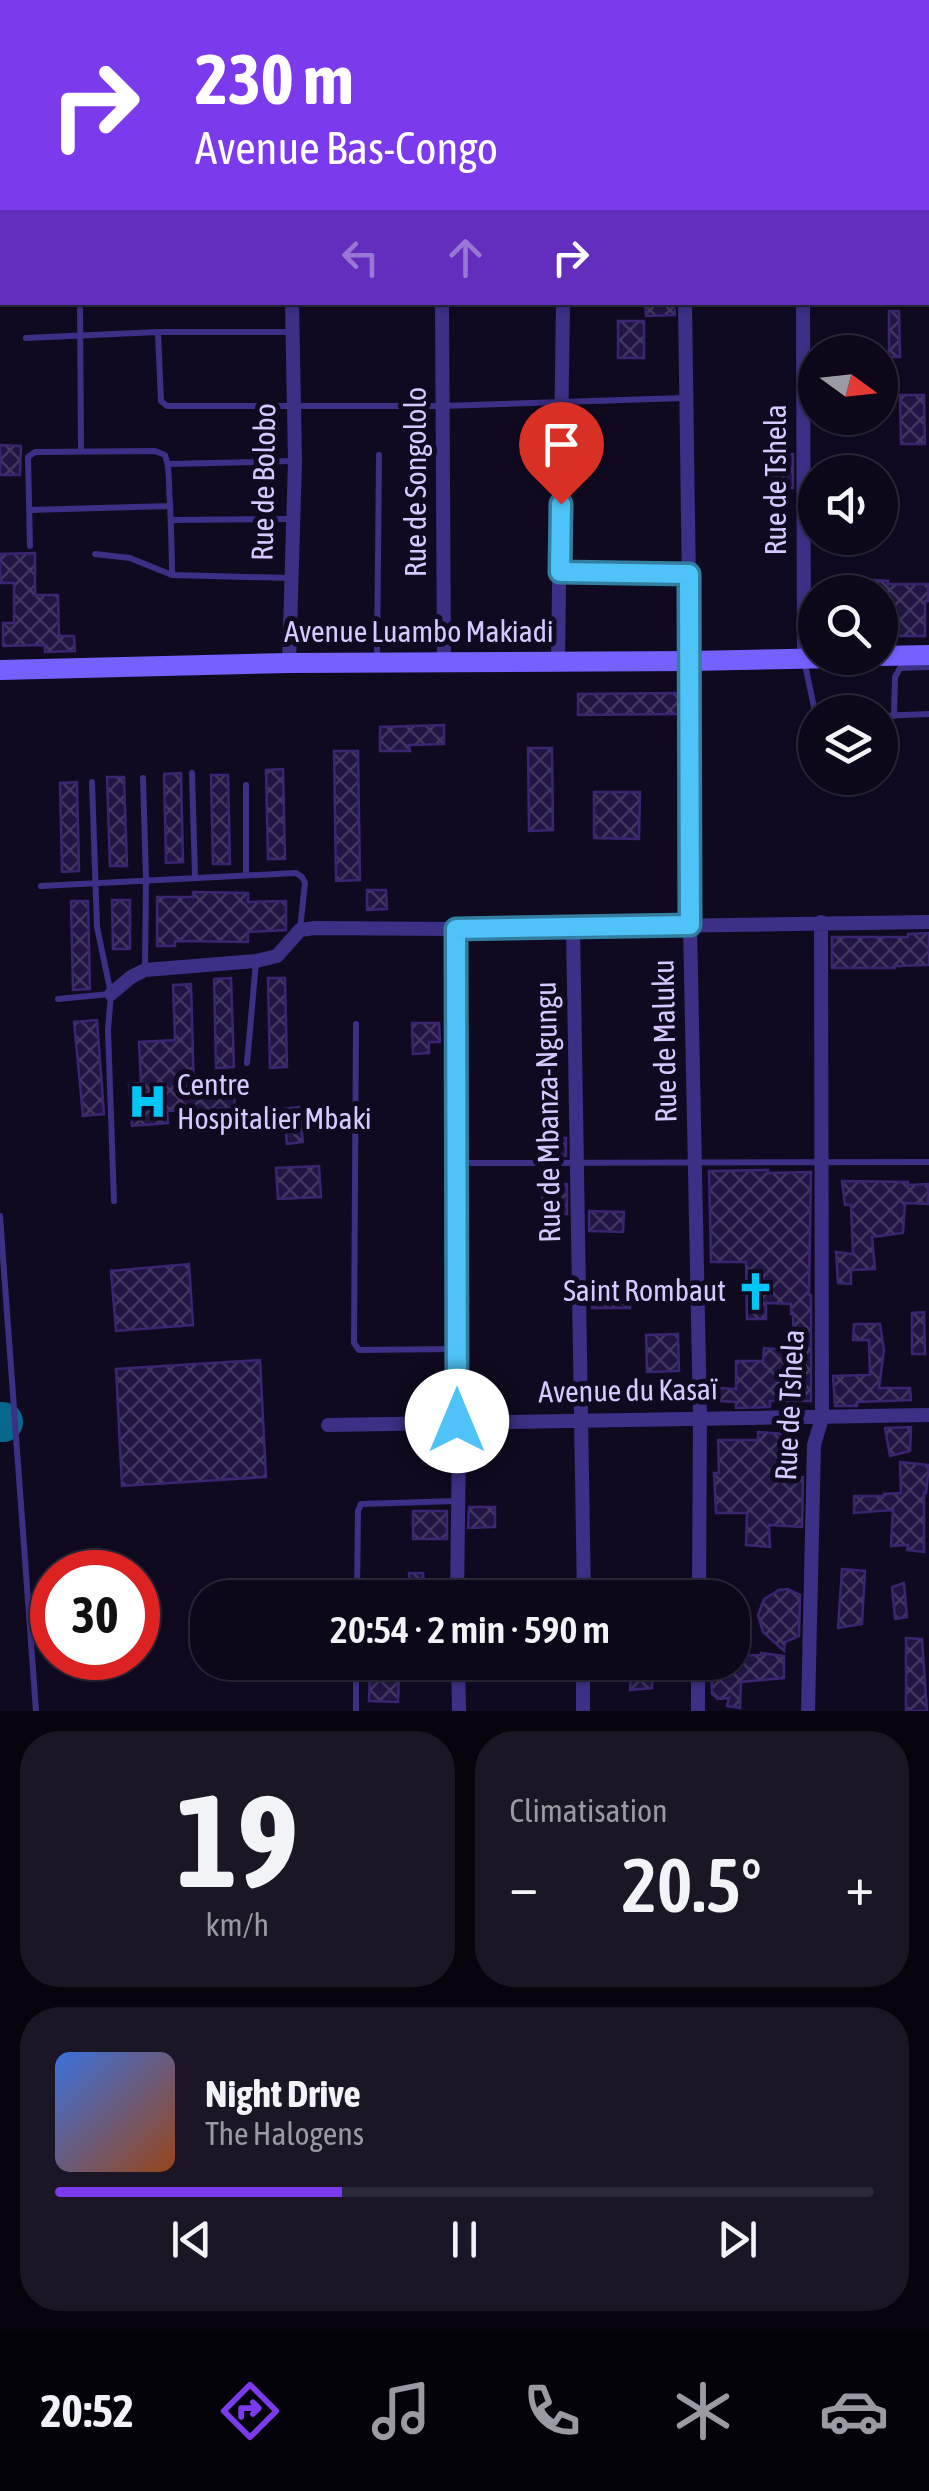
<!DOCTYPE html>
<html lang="fr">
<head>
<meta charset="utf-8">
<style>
	body { margin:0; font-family:"Asap Condensed",sans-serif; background:#1a1626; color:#f1f3f6; height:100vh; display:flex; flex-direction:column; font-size:38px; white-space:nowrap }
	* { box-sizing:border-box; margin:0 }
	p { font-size:32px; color:#9a9aa2 }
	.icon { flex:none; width:55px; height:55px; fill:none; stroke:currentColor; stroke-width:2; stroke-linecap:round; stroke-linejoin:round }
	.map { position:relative; height:1711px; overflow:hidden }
	.panel { display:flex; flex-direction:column; gap:20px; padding:20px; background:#07040e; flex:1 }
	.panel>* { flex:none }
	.guide { position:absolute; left:0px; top:0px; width:930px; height:305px; box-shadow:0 2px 8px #0004,0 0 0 2px #2c2938; background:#7c3aed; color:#fff; overflow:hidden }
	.needle { width:65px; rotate:105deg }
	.fabs { position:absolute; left:798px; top:335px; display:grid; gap:20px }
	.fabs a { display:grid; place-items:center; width:100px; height:100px; border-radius:50%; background:#0c0819; box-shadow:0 2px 8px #0004,0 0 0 2px #2c2938; font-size:50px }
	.speed { position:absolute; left:30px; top:1550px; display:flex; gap:20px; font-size:50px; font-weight:700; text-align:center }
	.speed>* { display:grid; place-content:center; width:130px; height:130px; border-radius:50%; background:#0c0819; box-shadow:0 2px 8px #0004,0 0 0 2px #2c2938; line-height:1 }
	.speed .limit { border:15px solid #d22; background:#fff; color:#111 }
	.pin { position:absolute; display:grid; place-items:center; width:85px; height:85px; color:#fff; margin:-102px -42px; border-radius:50% 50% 50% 0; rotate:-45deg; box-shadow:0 0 10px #0007 }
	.pin .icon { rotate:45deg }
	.me { position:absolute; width:110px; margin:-55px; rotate:0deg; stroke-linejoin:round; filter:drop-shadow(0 0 8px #0008) }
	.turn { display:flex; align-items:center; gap:35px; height:210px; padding:0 30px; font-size:45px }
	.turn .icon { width:130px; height:130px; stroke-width:2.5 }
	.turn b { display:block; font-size:70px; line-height:85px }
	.lanes { display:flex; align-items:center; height:95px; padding:0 30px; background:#0003; justify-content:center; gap:50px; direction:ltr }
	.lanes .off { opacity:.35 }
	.big { font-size:75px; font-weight:600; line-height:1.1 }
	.panel .tile { flex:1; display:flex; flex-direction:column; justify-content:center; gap:15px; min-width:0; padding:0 35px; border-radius:40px; background:#1a1626 }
	.panel .dial { align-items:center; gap:0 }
	.dial b { font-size:130px; line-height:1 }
	.song { display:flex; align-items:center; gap:30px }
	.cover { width:120px; height:120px; border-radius:15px; background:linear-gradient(135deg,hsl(220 70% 55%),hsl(20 70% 35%)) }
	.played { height:10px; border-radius:5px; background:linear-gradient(90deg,#7c3aed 35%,#2c2938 35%) }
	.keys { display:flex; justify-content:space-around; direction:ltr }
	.heat { display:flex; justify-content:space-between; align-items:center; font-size:55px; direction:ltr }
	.panel .tiles { flex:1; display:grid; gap:20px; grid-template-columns:1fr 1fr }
	.tile:last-child { grid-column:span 2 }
	.trip { position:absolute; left:190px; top:1580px; width:560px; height:100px; border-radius:40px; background:#0c0819; box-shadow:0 2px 8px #0004,0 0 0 2px #2c2938; font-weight:600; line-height:100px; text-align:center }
	.menu { display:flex; height:160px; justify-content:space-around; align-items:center; background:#05030a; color:#9a9aa2 }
	.menu .icon { width:70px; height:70px }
	.menu .active { color:#7c3aed }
	.menu b { font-size:45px; color:#f1f3f6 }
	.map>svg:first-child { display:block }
</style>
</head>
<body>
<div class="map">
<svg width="929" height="1711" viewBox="0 0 929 1711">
	<defs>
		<pattern id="building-cross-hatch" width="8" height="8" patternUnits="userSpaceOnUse" patternTransform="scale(2.5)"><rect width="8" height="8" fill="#221544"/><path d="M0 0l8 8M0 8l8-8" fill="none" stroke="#413660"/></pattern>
	</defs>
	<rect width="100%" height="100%" fill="#100a21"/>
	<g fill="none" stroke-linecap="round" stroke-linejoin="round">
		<!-- taxiway -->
		<path stroke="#08688b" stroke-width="40" d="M 0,1422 L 3,1422"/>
	</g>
	<!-- building -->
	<path fill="url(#building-cross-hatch)" stroke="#3b2472" stroke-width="2.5" d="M 645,302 L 674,302 L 675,315 L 646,316 Z
		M 889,311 L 899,311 L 900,357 L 889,357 Z
		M 618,321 L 644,321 L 644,358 L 618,358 Z
		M 900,395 L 924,395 L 925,444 L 901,444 Z
		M 0,445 L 21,446 L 20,475 L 0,475 Z
		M 793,454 L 793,488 L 780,489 L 780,485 L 768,485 L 767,455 Z
		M 35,553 L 35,595 L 58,595 L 59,636 L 74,636 L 75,651 L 45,652 L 45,645 L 3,646 L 3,623 L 14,623 L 14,583 L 0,583 L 0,554 Z
		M 858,579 L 888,581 L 888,584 L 928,584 L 928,601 L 925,601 L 925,636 L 880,636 L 880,592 L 858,592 Z
		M 679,693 L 679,714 L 578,715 L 578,694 Z
		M 444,725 L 444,744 L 409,745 L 410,751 L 380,751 L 380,727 Z
		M 528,748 L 552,748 L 553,830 L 529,831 Z
		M 334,751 L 358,751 L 360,880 L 336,881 Z
		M 283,769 L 285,859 L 268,859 L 266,770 Z
		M 181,773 L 183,862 L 166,863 L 164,774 Z
		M 211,775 L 228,775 L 230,864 L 213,864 Z
		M 107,777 L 124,777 L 127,866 L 110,866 Z
		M 77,782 L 79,871 L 62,872 L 60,783 Z
		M 594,792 L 640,792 L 639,839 L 594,838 Z
		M 367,890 L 386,890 L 387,909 L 367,910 Z
		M 193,892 L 248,893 L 248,902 L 286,901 L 286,930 L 248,932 L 248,942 L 175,941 L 175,946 L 157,946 L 157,897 L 193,897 Z
		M 112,900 L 130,900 L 130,949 L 113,949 Z
		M 71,901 L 88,901 L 90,989 L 73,990 Z
		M 929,933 L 929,965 L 895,966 L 895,968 L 832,968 L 832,937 L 908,937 L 908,934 Z
		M 231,978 L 234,1067 L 216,1068 L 214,979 Z
		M 268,978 L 285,978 L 287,1067 L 270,1068 Z
		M 191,984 L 194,1092 L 234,1091 L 235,1108 L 167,1111 L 168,1123 L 132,1126 L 129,1084 L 141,1083 L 139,1042 L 175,1040 L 173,985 Z
		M 97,1020 L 104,1114 L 83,1116 L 74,1022 Z
		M 412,1023 L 439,1023 L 440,1042 L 429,1042 L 429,1053 L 413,1054 Z
		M 299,1107 L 303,1142 L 287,1144 L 283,1109 Z
		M 541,1138 L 566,1138 L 566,1156 L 541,1156 Z
		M 319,1166 L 321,1197 L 278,1199 L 276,1168 Z
		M 768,1170 L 768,1173 L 811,1172 L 809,1295 L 811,1295 L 811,1401 L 770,1401 L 770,1407 L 736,1408 L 736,1402 L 719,1401 L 719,1388 L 736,1389 L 736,1361 L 763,1361 L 764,1348 L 794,1350 L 793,1314 L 791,1314 L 791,1304 L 766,1303 L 766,1319 L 747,1319 L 746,1262 L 711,1262 L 709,1171 Z
		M 842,1181 L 908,1182 L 908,1185 L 928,1184 L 928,1204 L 905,1203 L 903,1233 L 872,1237 L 875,1269 L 851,1270 L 851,1284 L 838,1283 L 836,1252 L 853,1254 L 851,1205 L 845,1205 Z
		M 567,1184 L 567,1214 L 543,1215 L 542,1185 Z
		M 589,1211 L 624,1212 L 623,1232 L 589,1231 Z
		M 189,1264 L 193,1325 L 116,1331 L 111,1271 Z
		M 630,1291 L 630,1308 L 592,1308 L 592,1292 Z
		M 924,1312 L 925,1354 L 912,1354 L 912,1313 Z
		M 854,1324 L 880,1324 L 884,1350 L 879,1388 L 910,1388 L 911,1400 L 857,1402 L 857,1406 L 835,1406 L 833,1376 L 870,1375 L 869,1340 L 853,1340 Z
		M 678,1334 L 679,1371 L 647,1372 L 646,1335 Z
		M 260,1360 L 266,1477 L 122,1486 L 116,1369 Z
		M 911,1427 L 910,1451 L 890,1456 L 885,1428 Z
		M 758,1432 L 784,1434 L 784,1478 L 803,1477 L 802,1527 L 769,1525 L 770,1547 L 746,1545 L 747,1513 L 716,1513 L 714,1473 L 719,1473 L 718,1440 L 758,1440 Z
		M 900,1462 L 929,1465 L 926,1493 L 924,1492 L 924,1552 L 907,1550 L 908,1545 L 891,1546 L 893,1510 L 854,1513 L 854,1496 L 884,1496 L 884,1494 L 901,1493 Z
		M 469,1507 L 495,1507 L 495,1527 L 468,1528 Z
		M 413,1511 L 447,1511 L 447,1539 L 413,1539 Z
		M 842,1569 L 865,1571 L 862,1624 L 838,1628 Z
		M 409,1573 L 423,1573 L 425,1598 L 411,1598 Z
		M 904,1583 L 907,1617 L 895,1619 L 892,1587 Z
		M 788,1589 L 800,1595 L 799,1636 L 785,1642 L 784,1651 L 763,1632 L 758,1615 L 764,1599 L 779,1590 Z
		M 906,1638 L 922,1639 L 927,1711 L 906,1711 Z
		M 761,1653 L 784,1656 L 784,1678 L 741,1682 L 740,1708 L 727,1706 L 729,1698 L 718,1699 L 712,1694 L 711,1662 L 732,1662 L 732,1656 L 761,1655 Z
		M 653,1670 L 652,1688 L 630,1690 L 631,1671 Z
		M 370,1673 L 399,1674 L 398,1702 L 369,1701 Z"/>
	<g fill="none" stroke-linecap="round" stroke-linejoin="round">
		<!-- lane -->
		<path stroke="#3b3085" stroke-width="6" d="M 104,0 L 104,2
			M 80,302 L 81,451
			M 158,332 L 161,401 L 167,406 L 443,406 L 684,398
			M 26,338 L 158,332 L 291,332
			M 169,464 L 292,461
			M 29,510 L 170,506
			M 172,520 L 291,519
			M 30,546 L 28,457 L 35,452 L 155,451 L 165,455 C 171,470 168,486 170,503 C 171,527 172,551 172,575
			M 95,554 L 130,558 L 172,575 L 290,578
			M 561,572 L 688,573
			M 804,660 L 815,712
			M 377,661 L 379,455
			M 880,716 L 929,714
			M 894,716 L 895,677 L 900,668 L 929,667
			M 192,773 L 195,877
			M 143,778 L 146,879 L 145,969
			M 92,782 L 97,927 L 111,994 L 108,1030 L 114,1201
			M 246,785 L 246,875
			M 41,886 L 296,873 L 302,877 L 305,883 L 300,929
			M 58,999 L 110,994
			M 356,1024 L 354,1343 L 359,1350 L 455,1349
			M 247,1063 L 256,962
			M 456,1163 L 929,1162
			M 0,1216 L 36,1711
			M 357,1598 L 358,1511 L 361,1504 L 456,1501
			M 356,1662 L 356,1711"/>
		<!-- street -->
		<path stroke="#3b3085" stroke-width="14" d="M 155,0 L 155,2
			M 281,0 L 282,2
			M 434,0 L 434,2
			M 561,0 L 561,2
			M 798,0 L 798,2
			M 683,2 L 683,0
			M 928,227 L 929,227
			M 0,254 L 2,254
			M 442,302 L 444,662
			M 685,302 L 690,661 L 690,925 L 700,1417 L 699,1598
			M 803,302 L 804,658
			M 558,661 L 563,302
			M 289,663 L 295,461 L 292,302
			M 573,926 L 584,1598
			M 456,929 L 457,1421 L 459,1440 L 457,1598
			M 111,994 L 131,977 L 145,970 L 256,961 L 277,956 L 300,930 L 315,928 L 456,929 L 929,922
			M 328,1425 L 929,1415
			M 458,1662 L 459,1711
			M 583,1711 L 583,1662
			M 698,1711 L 698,1662
			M 808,1711 L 814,1445 L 822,1418 L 821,922"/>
		<!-- secondary -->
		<path stroke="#7461ff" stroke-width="20" d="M 880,656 L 929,655
			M 0,670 L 289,663 L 690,661 L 838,658"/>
	</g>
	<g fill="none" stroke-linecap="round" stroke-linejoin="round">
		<defs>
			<path id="route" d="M 457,1421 L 456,929 L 690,925 L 689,574 L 560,572 L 561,504"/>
		</defs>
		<!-- route casing -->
		<use href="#route" stroke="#337fa1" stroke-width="25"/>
		<!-- route -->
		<use href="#route" stroke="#4fc3f7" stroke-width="18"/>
	</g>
	<!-- icons -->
	<defs>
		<symbol id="hospital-bare" viewBox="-9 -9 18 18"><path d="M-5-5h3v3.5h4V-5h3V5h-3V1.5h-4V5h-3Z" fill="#00c6f5" stroke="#100a21" stroke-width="2.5" paint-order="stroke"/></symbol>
		<symbol id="church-bare" viewBox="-9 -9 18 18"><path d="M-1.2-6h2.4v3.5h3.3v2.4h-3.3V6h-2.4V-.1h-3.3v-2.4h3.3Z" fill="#00c6f5" stroke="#100a21" stroke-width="2.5" paint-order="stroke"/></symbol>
	</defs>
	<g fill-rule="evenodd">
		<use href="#hospital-bare" x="120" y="1074" width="55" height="55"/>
		<use href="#church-bare" x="728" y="1264" width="55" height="55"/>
	</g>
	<g text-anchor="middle" stroke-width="10" stroke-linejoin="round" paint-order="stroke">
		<!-- street labels -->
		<g font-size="30" fill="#d5caff" stroke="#100a21">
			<text transform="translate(776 480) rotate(-90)" y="10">Rue de Tshela</text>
			<text transform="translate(264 482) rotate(-89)" y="10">Rue de Bolobo</text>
			<text transform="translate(416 482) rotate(-90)" y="10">Rue de Songololo</text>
			<text x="419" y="642">Avenue Luambo Makiadi</text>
			<text transform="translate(665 1041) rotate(-91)" y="10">Rue de Maluku</text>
			<text transform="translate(548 1112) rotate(-91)" y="10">Rue de Mbanza-Ngungu</text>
			<text transform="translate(628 1391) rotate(-1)" y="10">Avenue du Kasaï</text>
			<text transform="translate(790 1405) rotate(-87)" y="10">Rue de Tshela</text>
		</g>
		<!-- poi labels -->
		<g font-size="30" fill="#d5caff" stroke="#100a21" text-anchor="start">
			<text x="177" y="1095">Centre<tspan x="177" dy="34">Hospitalier Mbaki</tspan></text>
			<text x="726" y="1301" text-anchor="end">Saint Rombaut</text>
		</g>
	</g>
</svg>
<div class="fabs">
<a><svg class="needle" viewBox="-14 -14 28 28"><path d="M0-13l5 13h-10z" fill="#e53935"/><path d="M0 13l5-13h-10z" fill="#9a9aa2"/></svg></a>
<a><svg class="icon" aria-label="sound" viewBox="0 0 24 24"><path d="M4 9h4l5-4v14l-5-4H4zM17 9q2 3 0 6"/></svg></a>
<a><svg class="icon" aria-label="search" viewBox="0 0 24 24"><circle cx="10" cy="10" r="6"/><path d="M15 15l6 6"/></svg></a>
<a><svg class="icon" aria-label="layers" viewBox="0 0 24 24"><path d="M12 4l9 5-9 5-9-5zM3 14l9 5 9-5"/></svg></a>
</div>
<div class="speed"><div class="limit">30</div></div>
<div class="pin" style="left:561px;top:504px;background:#d93025"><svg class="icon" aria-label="arrive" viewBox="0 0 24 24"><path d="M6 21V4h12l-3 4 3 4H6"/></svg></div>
<svg class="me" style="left:457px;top:1421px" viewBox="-20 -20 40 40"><circle r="19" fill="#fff"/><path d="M0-13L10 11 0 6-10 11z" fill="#4fc3f7"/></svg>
<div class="trip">20:54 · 2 min · 590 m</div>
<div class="guide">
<div class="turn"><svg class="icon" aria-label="right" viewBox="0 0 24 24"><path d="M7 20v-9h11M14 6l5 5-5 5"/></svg><div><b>230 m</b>Avenue Bas-Congo</div></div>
<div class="lanes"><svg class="icon off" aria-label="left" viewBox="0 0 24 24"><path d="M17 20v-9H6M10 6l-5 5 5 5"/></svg><svg class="icon off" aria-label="ahead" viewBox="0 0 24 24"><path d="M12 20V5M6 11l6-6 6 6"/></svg><svg class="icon" aria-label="right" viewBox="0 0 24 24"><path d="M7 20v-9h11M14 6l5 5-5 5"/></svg></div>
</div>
</div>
<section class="panel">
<div class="tiles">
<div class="tile dial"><b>19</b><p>km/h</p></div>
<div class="tile"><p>Climatisation</p>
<div class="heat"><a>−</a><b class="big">20.5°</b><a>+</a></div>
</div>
<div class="tile">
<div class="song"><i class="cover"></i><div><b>Night Drive</b><p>The Halogens</p></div></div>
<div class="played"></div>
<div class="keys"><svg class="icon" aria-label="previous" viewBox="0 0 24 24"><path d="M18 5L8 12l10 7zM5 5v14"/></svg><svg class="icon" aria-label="pause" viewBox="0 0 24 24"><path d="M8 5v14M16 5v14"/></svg><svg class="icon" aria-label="next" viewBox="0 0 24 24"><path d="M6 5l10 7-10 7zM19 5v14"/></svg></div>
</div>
</div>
</section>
<nav class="menu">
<b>20:52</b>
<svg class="icon active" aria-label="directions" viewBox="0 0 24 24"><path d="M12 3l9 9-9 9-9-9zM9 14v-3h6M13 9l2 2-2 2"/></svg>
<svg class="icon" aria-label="music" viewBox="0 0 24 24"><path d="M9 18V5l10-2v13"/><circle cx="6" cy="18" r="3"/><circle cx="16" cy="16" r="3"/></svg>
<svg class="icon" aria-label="phone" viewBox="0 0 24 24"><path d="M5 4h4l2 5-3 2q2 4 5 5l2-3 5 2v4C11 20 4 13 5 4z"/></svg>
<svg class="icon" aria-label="climate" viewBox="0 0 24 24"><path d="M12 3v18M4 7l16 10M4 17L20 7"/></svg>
<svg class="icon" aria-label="car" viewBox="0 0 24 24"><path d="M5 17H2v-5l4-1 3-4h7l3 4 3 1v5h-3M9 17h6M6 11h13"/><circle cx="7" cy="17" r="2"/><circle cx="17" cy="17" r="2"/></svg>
</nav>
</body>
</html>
